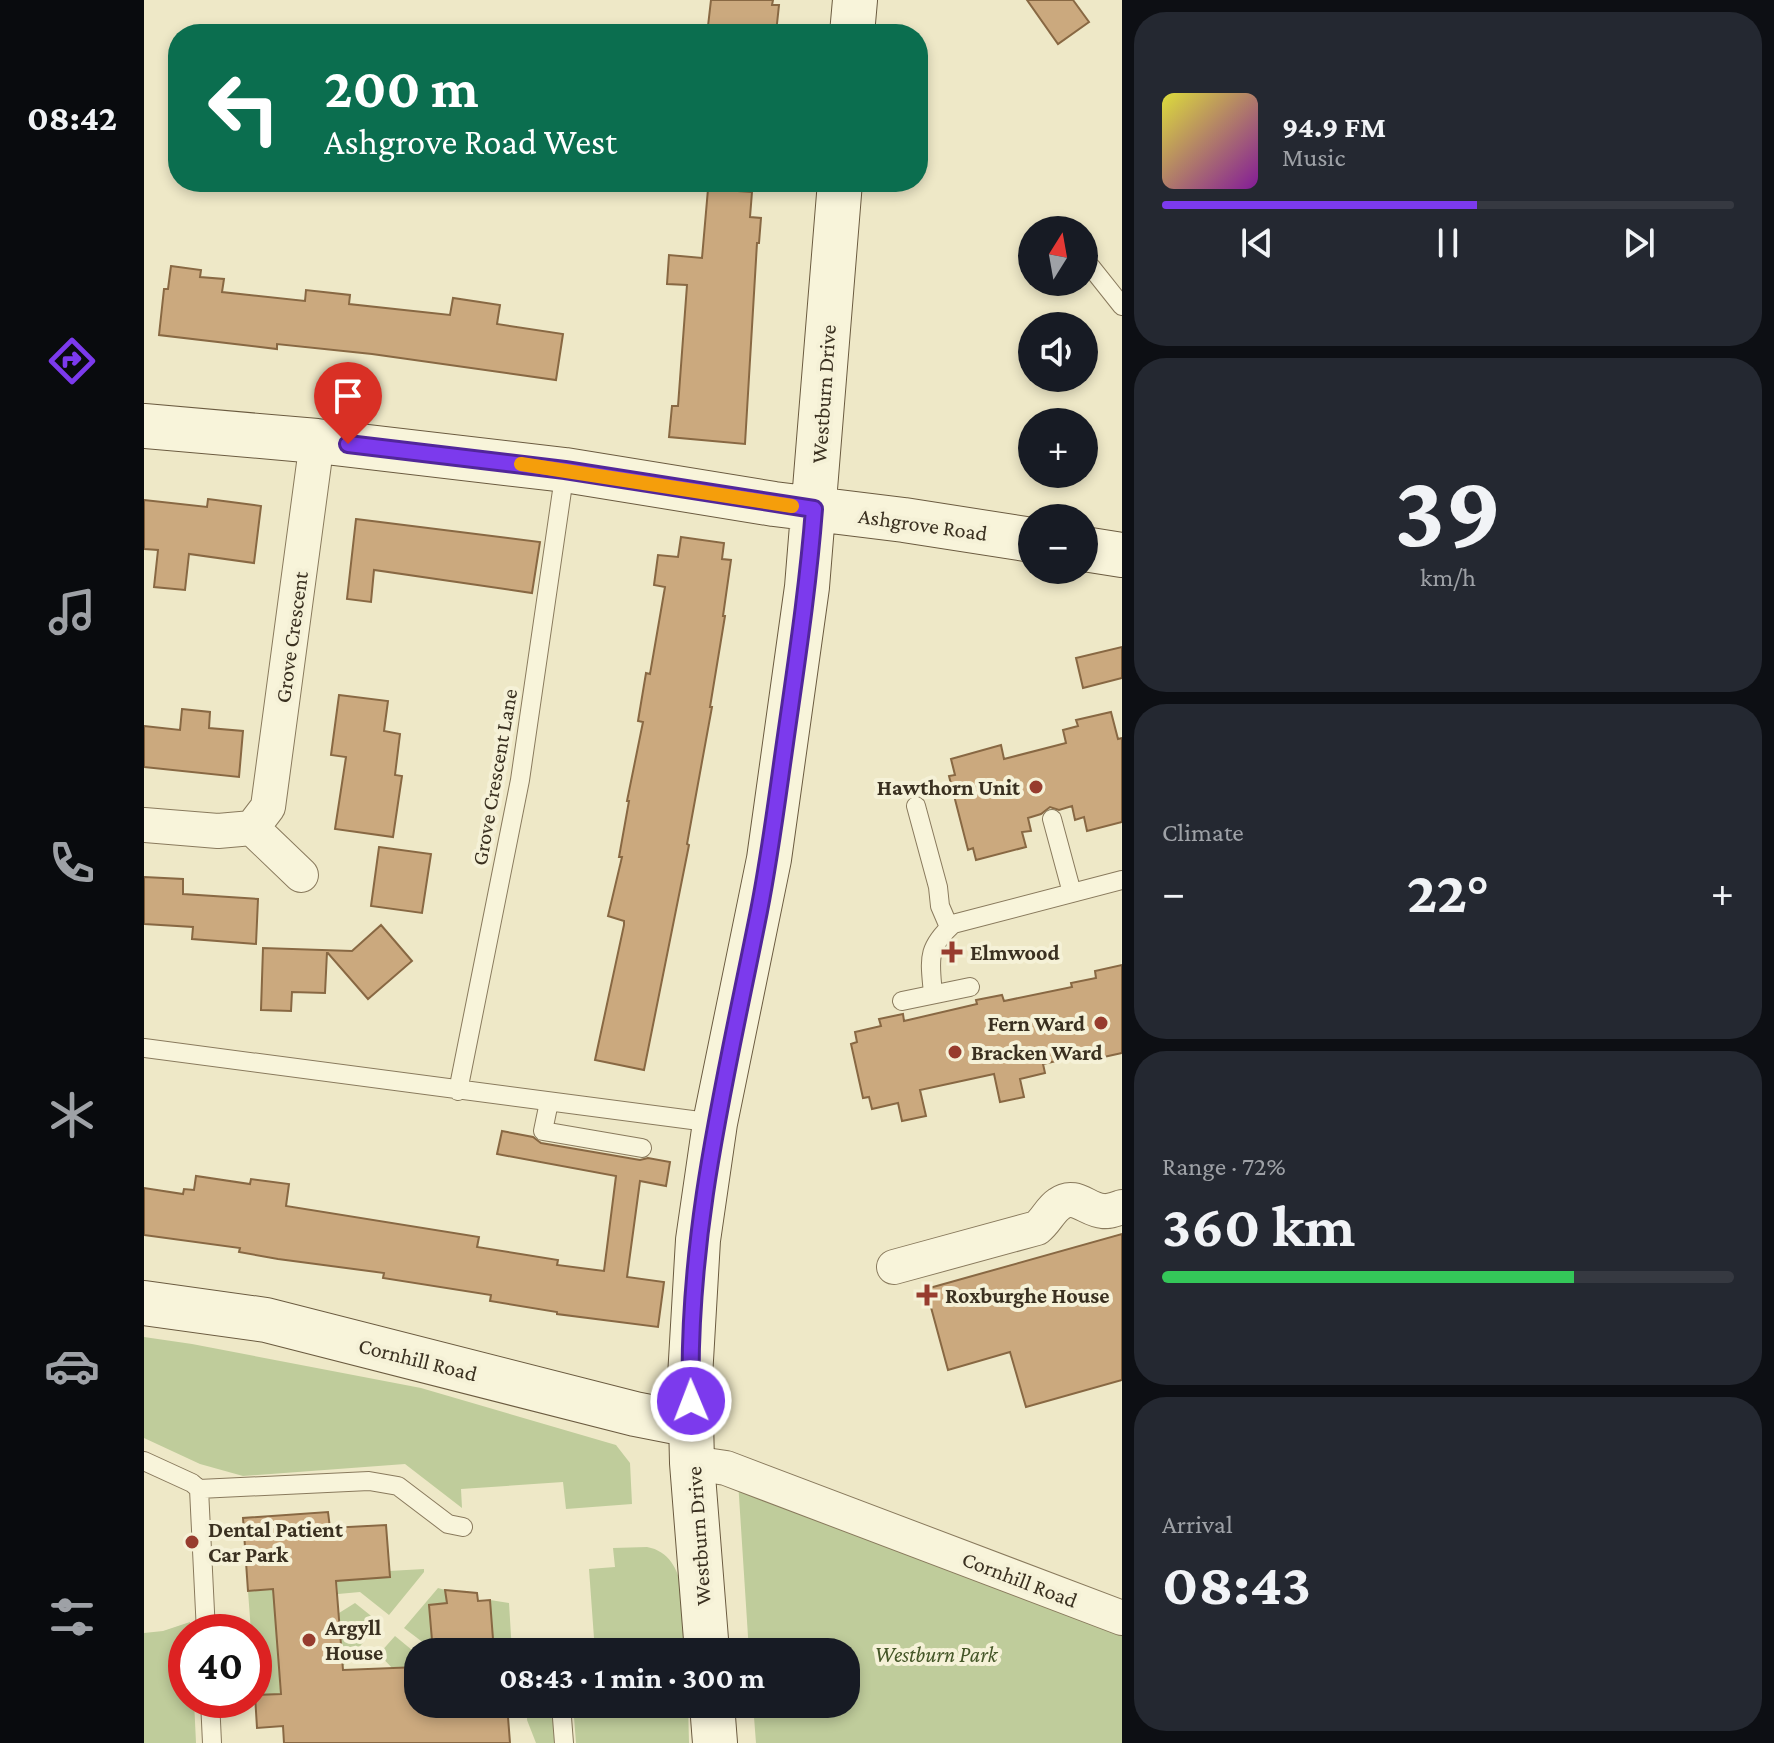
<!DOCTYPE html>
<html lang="en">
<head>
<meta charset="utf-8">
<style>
	body { margin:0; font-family:"Crimson Pro",serif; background:#242831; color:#f1f3f6; height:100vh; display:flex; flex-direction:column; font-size:30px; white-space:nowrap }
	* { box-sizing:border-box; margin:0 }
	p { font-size:26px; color:#9ea1a6 }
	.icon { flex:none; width:44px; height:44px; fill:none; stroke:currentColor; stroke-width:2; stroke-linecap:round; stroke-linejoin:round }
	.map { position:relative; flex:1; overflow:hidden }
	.side { display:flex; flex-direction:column; gap:12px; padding:12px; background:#0d0f14; width:652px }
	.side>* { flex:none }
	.hud { position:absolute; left:24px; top:24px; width:760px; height:168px; border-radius:32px; box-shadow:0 4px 12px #0003; background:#0b6e4f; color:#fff; overflow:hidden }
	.needle { width:52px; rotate:11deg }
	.tools { position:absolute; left:874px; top:216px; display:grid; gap:16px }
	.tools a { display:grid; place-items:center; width:80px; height:80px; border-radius:50%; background:#171b24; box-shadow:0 4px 12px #0003; font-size:40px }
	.speed { position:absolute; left:24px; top:1614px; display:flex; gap:16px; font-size:40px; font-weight:700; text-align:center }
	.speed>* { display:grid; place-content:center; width:104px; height:104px; border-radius:50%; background:#171b24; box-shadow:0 4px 12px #0003; line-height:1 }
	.speed .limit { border:12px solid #d22; background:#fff; color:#111 }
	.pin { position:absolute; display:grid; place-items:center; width:68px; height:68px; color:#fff; margin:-82px -34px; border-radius:50% 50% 50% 0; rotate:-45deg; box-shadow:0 0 8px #0007 }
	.pin .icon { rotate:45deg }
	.me { position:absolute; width:88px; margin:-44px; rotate:359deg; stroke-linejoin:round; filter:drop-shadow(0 0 6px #0008) }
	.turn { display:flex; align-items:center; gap:28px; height:168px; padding:0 24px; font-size:36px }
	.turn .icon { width:104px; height:104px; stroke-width:2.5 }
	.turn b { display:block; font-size:56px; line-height:68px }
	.big { font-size:60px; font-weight:700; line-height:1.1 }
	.side .tile { flex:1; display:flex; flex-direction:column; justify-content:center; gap:12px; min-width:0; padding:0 28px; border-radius:32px; background:#242831 }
	.side .dial { align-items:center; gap:0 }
	.dial b { font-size:104px; line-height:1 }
	.song { display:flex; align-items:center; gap:24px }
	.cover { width:96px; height:96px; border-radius:12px; background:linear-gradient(135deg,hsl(60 70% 55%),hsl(290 70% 35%)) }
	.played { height:8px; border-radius:4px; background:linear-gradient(90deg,#7c3aed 55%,#363941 55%) }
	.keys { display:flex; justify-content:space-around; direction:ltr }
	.heat { display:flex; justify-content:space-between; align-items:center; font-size:44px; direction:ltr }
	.charge { height:12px; border-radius:6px; background:linear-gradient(90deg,#34c759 72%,#363941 0) }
	.trip { position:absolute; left:260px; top:1638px; width:456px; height:80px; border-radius:32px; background:#171b24; box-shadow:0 4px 12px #0003; font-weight:700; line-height:80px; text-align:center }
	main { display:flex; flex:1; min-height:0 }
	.dock { display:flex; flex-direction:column; width:144px; justify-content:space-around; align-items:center; background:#090b0e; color:#9ea1a6 }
	.dock .icon { width:56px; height:56px }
	.dock .on { color:#7c3aed }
	.dock b { font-size:36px; color:#f1f3f6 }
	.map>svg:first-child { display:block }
</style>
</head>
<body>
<main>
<nav class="dock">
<b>08:42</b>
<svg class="icon on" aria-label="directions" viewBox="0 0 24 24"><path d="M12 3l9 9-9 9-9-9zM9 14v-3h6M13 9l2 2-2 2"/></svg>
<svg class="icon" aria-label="music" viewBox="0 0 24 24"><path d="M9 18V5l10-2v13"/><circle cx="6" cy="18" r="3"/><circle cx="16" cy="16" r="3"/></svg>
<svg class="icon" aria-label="phone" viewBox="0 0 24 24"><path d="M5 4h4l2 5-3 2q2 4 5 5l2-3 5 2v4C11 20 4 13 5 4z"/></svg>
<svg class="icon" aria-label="climate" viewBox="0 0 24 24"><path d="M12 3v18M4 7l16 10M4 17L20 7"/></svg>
<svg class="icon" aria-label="car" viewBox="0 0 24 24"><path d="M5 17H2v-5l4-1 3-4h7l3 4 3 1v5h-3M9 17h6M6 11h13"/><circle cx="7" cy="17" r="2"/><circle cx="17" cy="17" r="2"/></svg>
<svg class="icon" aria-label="filters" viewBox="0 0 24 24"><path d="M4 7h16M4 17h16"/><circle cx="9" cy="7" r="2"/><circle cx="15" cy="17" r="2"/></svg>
</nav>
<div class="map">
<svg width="978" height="1743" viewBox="0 0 978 1743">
	<rect width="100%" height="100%" fill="#eee8c7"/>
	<!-- green -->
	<path fill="#bfcc9b" d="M 0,1337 L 48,1344 L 277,1388 L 472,1445 L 486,1463 L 488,1504 L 422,1509 L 419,1482 L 317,1489 L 318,1508 L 261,1464 L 99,1476 L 56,1464 L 0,1438 Z
		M 594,1481 L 978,1629 L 978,1743 L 612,1743 L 609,1704 L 702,1704 L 702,1652 L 605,1652 Z
		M 503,1547 C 547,1555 539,1618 541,1652 L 451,1652 L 445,1569 L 471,1567 L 469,1548 Z
		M 280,1569 L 280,1572 L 245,1615 L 216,1592 L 194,1594 L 193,1581 L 245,1577 L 245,1571 Z
		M 294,1588 L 301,1590 L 303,1603 L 285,1605 L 289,1650 L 260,1628 Z
		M 129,1589 L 138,1717 L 131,1694 L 111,1695 L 110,1632 L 107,1632 L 104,1591 Z
		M 346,1600 L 365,1603 L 368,1652 L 350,1652 Z
		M 211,1603 L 236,1623 L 199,1666 L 195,1613 Z
		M 46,1622 L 46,1632 L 42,1632 L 42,1700 L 50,1700 L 52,1743 L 0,1743 L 0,1633 L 19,1631 Z
		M 251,1636 L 274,1655 L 274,1667 L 248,1668 L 235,1654 Z
		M 544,1704 L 545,1743 L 432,1743 L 429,1704 Z
		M 410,1712 L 414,1743 L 392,1743 L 383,1720 L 383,1713 Z"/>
	<!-- building -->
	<path fill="#cba97e" stroke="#886843" stroke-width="2" d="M 567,0 L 629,0 L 628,5 L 635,5 L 632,33 L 564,26 Z
		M 883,0 L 929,0 L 945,22 L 914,44 Z
		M 564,189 L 608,192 L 606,217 L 617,218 L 615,243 L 613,243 L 601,444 L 525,437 L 528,406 L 534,406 L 543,285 L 523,284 L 525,255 L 558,258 Z
		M 27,266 L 57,270 L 56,277 L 80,279 L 78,292 L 161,301 L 162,290 L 206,295 L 205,304 L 306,315 L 309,298 L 356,305 L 353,324 L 419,334 L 412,380 L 228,354 L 133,344 L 133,349 L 15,335 L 20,289 L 24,289 Z
		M 64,499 L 117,506 L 110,563 L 45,554 L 41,590 L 10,587 L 14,550 L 0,549 L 0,500 L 63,507 Z
		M 212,519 L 396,542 L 388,593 L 230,570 L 227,602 L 203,599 Z
		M 537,537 L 580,543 L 578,559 L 587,560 L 579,616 L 581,616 L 566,707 L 568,707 L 543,844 L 545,845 L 500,1070 L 451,1060 L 480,925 L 480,921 L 464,916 L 478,857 L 475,857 L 485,801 L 483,801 L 499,722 L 494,721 L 502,673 L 506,674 L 521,587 L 510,585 L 514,555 L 534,557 Z
		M 978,647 L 978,678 L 939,688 L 932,658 Z
		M 195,695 L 244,701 L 240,731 L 256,734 L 251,775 L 258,776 L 249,837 L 191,829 L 202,757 L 187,755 Z
		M 38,709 L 66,712 L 65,728 L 99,731 L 95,777 L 0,767 L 0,726 L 36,730 Z
		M 967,712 L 974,739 L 978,738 L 978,822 L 943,831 L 940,817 L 931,820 L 928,806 L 915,810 L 906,807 L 897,814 L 884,818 L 887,831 L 878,832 L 882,847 L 832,860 L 829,848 L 824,850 L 805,776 L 811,775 L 807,759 L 857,745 L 860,759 L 922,743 L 919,730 L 934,726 L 932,720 Z
		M 235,847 L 287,854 L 278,913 L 227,906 Z
		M 0,877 L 39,879 L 39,894 L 114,899 L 112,944 L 48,939 L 49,927 L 0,924 Z
		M 237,925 L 268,961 L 224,999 L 183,952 L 181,993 L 148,992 L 147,1011 L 117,1010 L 119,948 L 208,951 Z
		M 978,965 L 978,1053 L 946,1060 L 944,1054 L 899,1064 L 901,1073 L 876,1079 L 880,1097 L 856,1102 L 850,1074 L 776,1090 L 782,1116 L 758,1121 L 754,1103 L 728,1109 L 725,1097 L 719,1098 L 707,1044 L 713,1042 L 711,1032 L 737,1026 L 735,1019 L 759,1014 L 760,1021 L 833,1004 L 832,1000 L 858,995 L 860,1001 L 928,987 L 927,983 L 952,978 L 951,971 Z
		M 358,1131 L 389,1137 L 397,1143 L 496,1160 L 504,1158 L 526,1162 L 522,1186 L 496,1181 L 483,1277 L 520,1282 L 514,1327 L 413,1314 L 413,1312 L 346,1301 L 347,1295 L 239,1278 L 240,1273 L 134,1259 L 95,1252 L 96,1248 L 0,1235 L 0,1188 L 39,1194 L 40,1189 L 50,1190 L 52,1176 L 106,1184 L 107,1179 L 145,1184 L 142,1206 L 335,1237 L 333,1247 L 414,1260 L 413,1265 L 460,1271 L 472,1176 L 353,1154 Z
		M 978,1234 L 978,1380 L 882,1407 L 866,1352 L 804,1370 L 782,1289 Z
		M 184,1512 L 186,1528 L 242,1525 L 246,1577 L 192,1581 L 199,1670 L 274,1667 L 274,1704 L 363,1704 L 366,1743 L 140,1743 L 139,1726 L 113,1728 L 111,1695 L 137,1694 L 129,1589 L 104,1591 L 99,1518 Z
		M 301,1590 L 333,1593 L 334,1601 L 346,1600 L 350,1652 L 289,1652 L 285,1605 L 303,1603 Z"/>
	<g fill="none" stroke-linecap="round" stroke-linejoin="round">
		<defs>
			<path id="lane" d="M 947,267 L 978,306
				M 772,806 L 794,887 L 796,906 L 805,927
				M 908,819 L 928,893
				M 789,994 C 786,959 782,949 809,924 L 978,880
				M 758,1001 L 826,987
				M 0,1048 L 571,1123
				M 314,1091 L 376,780 L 421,470
				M 405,1102 L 399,1131 L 498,1148
				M 0,1461 L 48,1483 L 55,1489 L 225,1481 L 254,1486 L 304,1524 L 319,1527
				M 55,1489 L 62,1632
				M 66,1700 L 68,1743
				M 417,1705 L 420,1743"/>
			<path id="street" d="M 0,825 L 74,831 L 108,828 L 124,807 L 173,441
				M 108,828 L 157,875
				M 750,1267 L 893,1228 C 902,1221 906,1210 915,1204 C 931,1192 943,1210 959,1211 C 964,1212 972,1209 978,1207
				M 548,1463 L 582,1468 L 978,1618"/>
			<path id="secondary" d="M 708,34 L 711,0
				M 0,426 L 173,441 L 421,470 L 630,504 L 760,520 L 888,540
				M 940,549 L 978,555
				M 0,1303 L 122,1320 L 491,1414 L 547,1425
				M 563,1652 L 548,1463 L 546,1377 L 554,1240 L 571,1123 L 625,859 L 663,587 L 696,182
				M 568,1704 L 571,1743"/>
		</defs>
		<!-- lane casing -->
		<use href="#lane" stroke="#897a5d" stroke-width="20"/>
		<!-- street casing -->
		<use href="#street" stroke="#897a5d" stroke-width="36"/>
		<!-- secondary casing -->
		<use href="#secondary" stroke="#6b5b40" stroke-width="46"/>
		<!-- lane -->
		<use href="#lane" stroke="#f8f4da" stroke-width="18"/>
		<!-- street -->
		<use href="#street" stroke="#f8f4da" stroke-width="34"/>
		<!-- secondary -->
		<use href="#secondary" stroke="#f8f4da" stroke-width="44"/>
	</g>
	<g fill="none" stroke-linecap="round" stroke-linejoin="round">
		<defs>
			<path id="route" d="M 204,444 L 421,470 L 670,509 C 664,588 652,665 641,743 C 633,799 626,855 615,911 C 583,1073 542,1234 547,1401"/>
		</defs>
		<!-- route casing -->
		<use href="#route" stroke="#51269a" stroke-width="20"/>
		<!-- route -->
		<use href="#route" stroke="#7c3aed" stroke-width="14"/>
		<!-- slow -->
		<path stroke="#f59e0b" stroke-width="14" d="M 377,464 L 648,506"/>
	</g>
	<!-- markers -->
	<g fill="#973c2e" stroke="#f5f1d7" stroke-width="3">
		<circle cx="892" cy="787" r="8"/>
		<path d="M804 940h8v8h8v8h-8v8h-8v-8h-8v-8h8z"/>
		<circle cx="957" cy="1023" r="8"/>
		<circle cx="811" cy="1052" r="8"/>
		<path d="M779 1283h8v8h8v8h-8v8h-8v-8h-8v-8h8z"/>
		<circle cx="48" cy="1542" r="8"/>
		<circle cx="165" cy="1640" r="8"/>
	</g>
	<g text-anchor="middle" stroke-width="8" stroke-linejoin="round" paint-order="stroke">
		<!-- street labels -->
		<g font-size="22" fill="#3a3020" stroke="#f5f1d7">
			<text transform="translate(679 394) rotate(-86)" y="8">Westburn Drive</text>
			<text transform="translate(779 524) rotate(8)" y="8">Ashgrove Road</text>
			<text transform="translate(147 637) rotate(-82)" y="8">Grove Crescent</text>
			<text transform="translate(350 777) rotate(-80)" y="8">Grove Crescent Lane</text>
			<text transform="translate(274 1359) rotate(14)" y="8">Cornhill Road</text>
			<text transform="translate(554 1536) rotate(-94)" y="8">Westburn Drive</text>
			<text transform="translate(876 1579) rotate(21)" y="8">Cornhill Road</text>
		</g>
		<!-- poi labels -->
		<g font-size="22" font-weight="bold" fill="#3a3020" stroke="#f5f1d7" text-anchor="start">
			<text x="876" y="795" text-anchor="end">Hawthorn Unit</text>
			<text x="826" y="960">Elmwood</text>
			<text x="941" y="1031" text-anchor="end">Fern Ward</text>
			<text x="827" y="1060">Bracken Ward</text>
			<text x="801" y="1303">Roxburghe House</text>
			<text x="64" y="1537">Dental Patient<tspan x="64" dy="25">Car Park</tspan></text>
			<text x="181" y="1635">Argyll<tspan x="181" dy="25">House</tspan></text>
		</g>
		<!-- park labels -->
		<g font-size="22" font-style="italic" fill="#445627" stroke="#f5f1d7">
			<text x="792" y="1662">Westburn Park</text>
		</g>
	</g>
</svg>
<div class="tools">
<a><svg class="needle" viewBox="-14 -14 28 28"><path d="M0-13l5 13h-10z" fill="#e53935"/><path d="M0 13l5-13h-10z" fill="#9ea1a6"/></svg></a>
<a><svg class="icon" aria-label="sound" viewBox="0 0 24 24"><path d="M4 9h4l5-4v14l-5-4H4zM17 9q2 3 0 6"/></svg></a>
<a>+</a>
<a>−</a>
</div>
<div class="speed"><div class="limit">40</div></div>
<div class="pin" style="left:204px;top:444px;background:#d93025"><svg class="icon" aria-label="arrive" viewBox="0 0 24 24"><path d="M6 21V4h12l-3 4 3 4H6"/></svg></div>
<svg class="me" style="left:547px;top:1401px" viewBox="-20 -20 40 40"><circle r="17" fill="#7c3aed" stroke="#fff" stroke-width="3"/><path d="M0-11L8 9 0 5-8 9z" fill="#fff"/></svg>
<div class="trip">08:43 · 1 min · 300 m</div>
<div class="hud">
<div class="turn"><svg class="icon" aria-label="left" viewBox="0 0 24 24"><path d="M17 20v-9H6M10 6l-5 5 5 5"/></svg><div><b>200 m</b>Ashgrove Road West</div></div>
</div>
</div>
<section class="side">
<div class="tile">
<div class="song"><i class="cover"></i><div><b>94.9 FM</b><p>Music</p></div></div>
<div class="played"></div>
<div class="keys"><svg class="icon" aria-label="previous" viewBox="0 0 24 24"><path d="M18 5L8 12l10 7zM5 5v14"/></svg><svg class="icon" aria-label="pause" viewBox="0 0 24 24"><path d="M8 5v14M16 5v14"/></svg><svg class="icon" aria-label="next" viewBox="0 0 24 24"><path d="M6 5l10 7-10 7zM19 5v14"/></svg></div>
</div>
<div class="tile dial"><b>39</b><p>km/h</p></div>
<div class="tile"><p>Climate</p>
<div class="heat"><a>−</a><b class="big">22°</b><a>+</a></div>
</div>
<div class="tile"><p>Range · 72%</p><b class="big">360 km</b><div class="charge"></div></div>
<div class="tile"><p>Arrival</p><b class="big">08:43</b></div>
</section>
</main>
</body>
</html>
